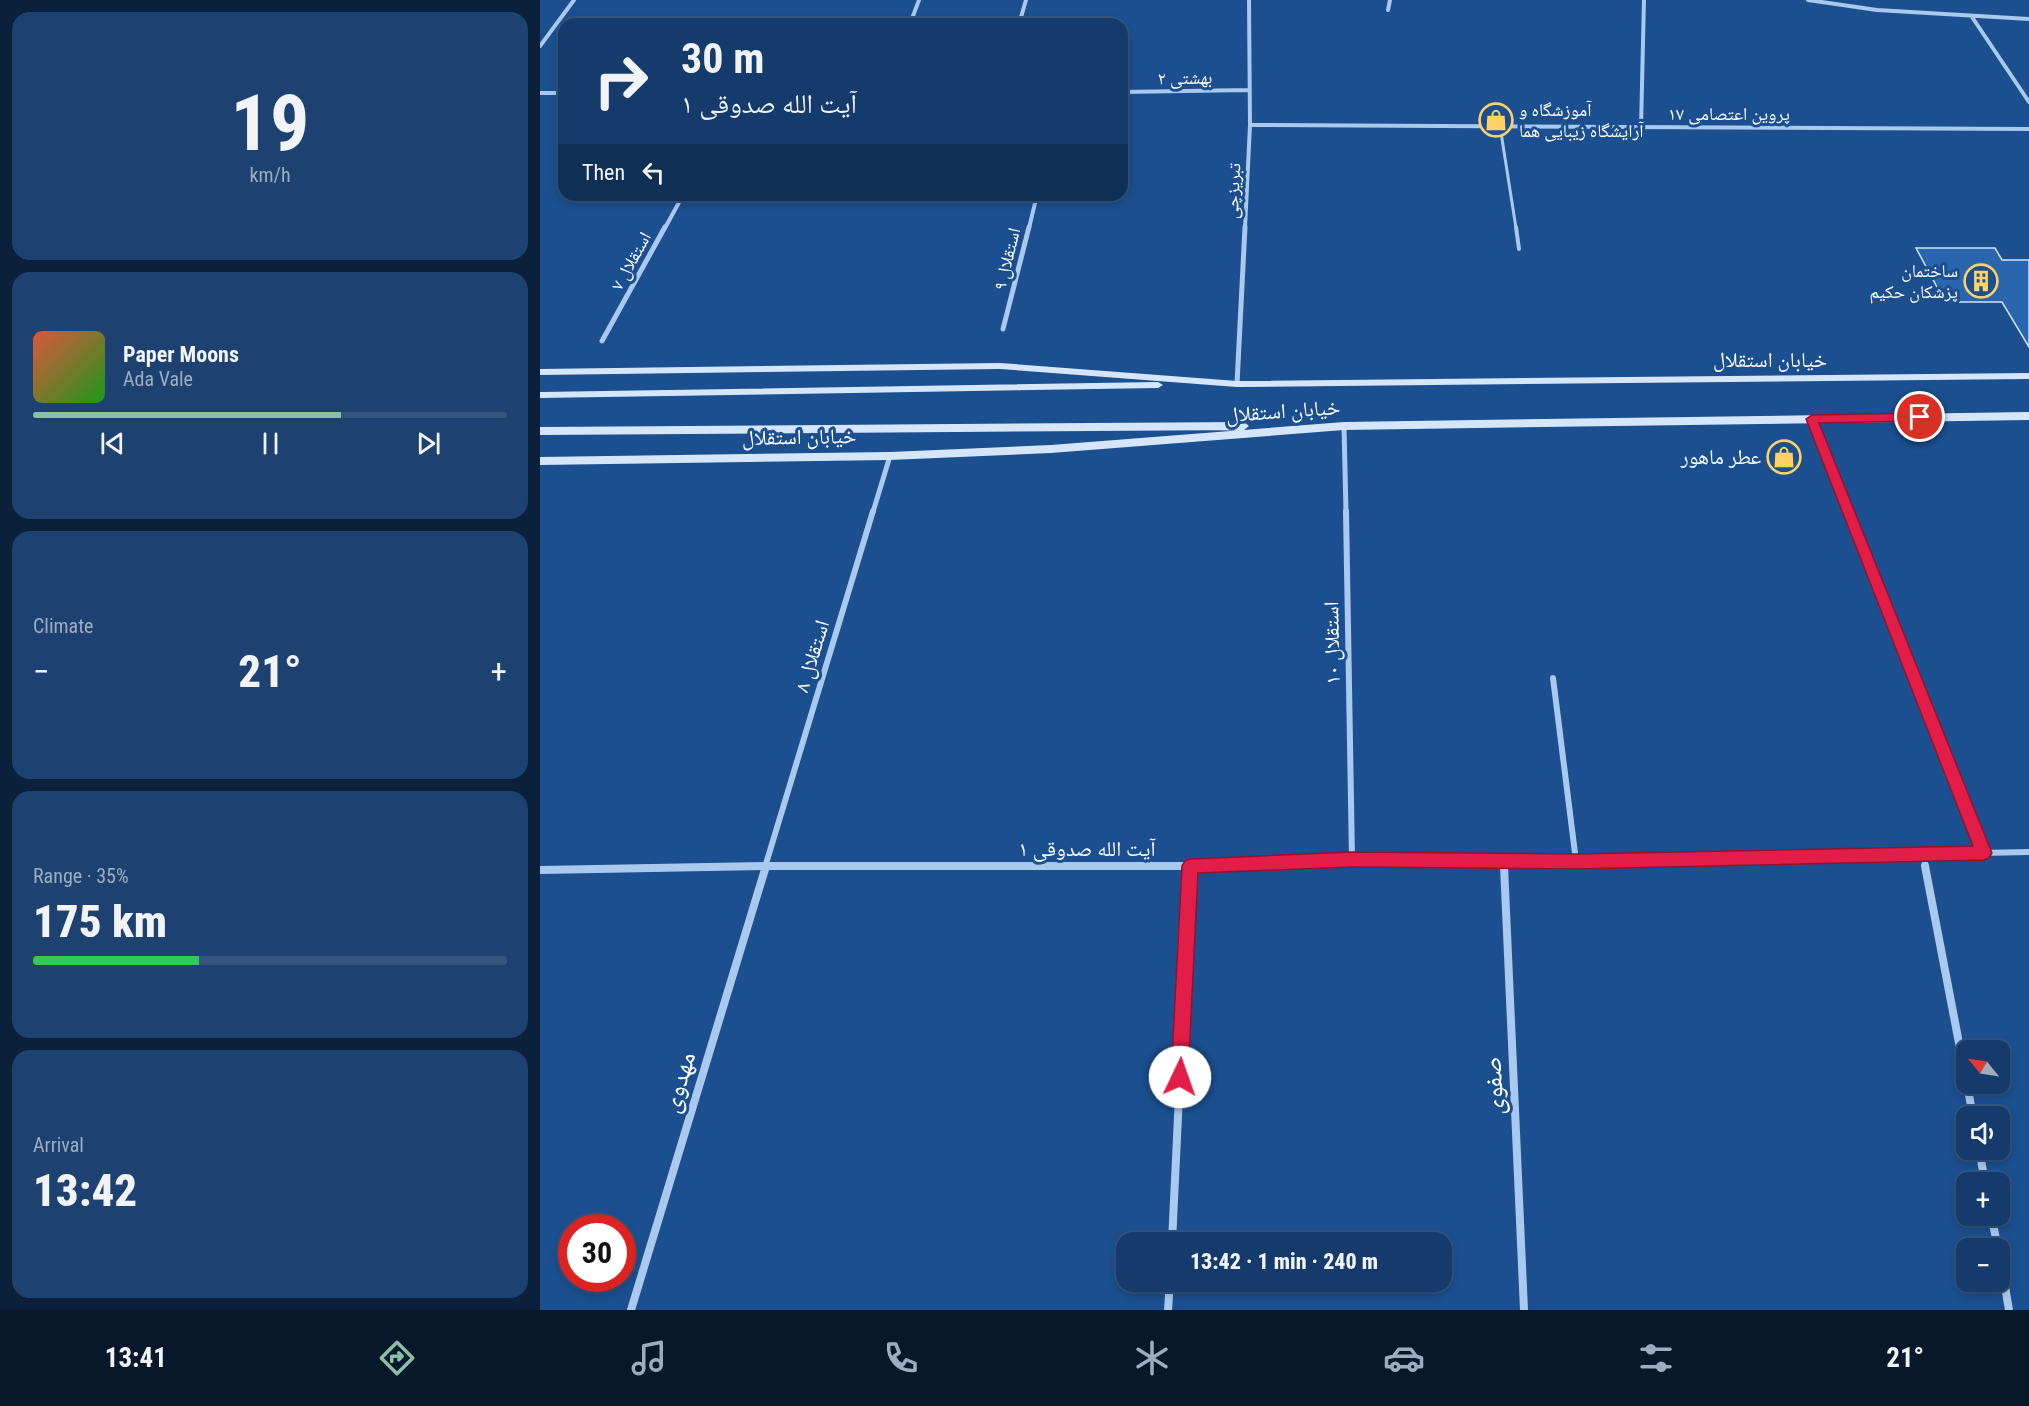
<!DOCTYPE html>
<html lang="en">
<head>
<meta charset="utf-8">
<style>
	body { margin:0; font-family:"Roboto Condensed","Noto Naskh Arabic",sans-serif; background:#1d4271; color:#f1f3f6; height:100vh; display:flex; flex-direction:column; font-size:22px; white-space:nowrap }
	* { box-sizing:border-box; margin:0 }
	p { font-size:20px; color:#9dadc1 }
	.icon { flex:none; width:33px; height:33px; fill:none; stroke:currentColor; stroke-width:2; stroke-linecap:round; stroke-linejoin:round }
	.map { position:relative; flex:1; overflow:hidden }
	.side { display:flex; flex-direction:column; gap:12px; padding:12px; background:#0b203b; width:540px }
	.side>* { flex:none }
	.banner { position:absolute; left:18px; top:18px; width:570px; height:183px; border-radius:18px; box-shadow:0 3px 9px #0003,0 0 0 2px #33557e; background:#143b6b; color:#f1f3f6; overflow:hidden }
	.needle { width:39px; rotate:300deg }
	.controls { position:absolute; left:1416px; top:1040px; display:grid; gap:12px }
	.controls a { display:grid; place-items:center; width:54px; height:54px; border-radius:12px; background:#143b6b; box-shadow:0 3px 9px #0003,0 0 0 2px #33557e; font-size:30px }
	.speed { position:absolute; left:18px; top:1214px; display:flex; gap:12px; font-size:30px; font-weight:700; text-align:center }
	.speed>* { display:grid; place-content:center; width:78px; height:78px; border-radius:50%; background:#143b6b; box-shadow:0 3px 9px #0003,0 0 0 2px #33557e; line-height:1 }
	.speed .limit { border:9px solid #d22; background:#fff; color:#111 }
	.pin { position:absolute; display:grid; place-items:center; width:51px; height:51px; color:#fff; margin:-26px; border:3px solid #fff; border-radius:50%; box-shadow:0 2px 6px #0007 }
	.me { position:absolute; width:66px; margin:-33px; rotate:3deg; stroke-linejoin:round; filter:drop-shadow(0 0 4px #0008) }
	.turn { display:flex; align-items:center; gap:21px; height:126px; padding:0 24px; font-size:27px }
	.turn .icon { width:78px; height:78px; stroke-width:2.5 }
	.turn b { display:block; font-size:42px; line-height:51px }
	.then { display:flex; align-items:center; height:57px; padding:0 24px; background:#0003; gap:12px; font-size:22px }
	.big { font-size:45px; font-weight:800; line-height:1.1 }
	.side .widget { flex:1; display:flex; flex-direction:column; justify-content:center; gap:9px; min-width:0; padding:0 21px; border-radius:18px; background:#1d4271 }
	.side .dial { align-items:center; gap:0 }
	.dial b { font-size:78px; line-height:1 }
	.song { display:flex; align-items:center; gap:18px }
	.cover { width:72px; height:72px; border-radius:9px; background:linear-gradient(135deg,hsl(10 70% 55%),hsl(120 70% 35%)) }
	.played { height:6px; border-radius:3px; background:linear-gradient(90deg,#8abfa5 65%,#33557e 65%) }
	.keys { display:flex; justify-content:space-around; direction:ltr }
	.heat { display:flex; justify-content:space-between; align-items:center; font-size:33px; direction:ltr }
	.charge { height:9px; border-radius:4px; background:linear-gradient(90deg,#34c759 35%,#33557e 0) }
	.trip { position:absolute; left:576px; top:1232px; width:336px; height:60px; border-radius:18px; background:#143b6b; box-shadow:0 3px 9px #0003,0 0 0 2px #33557e; font-weight:800; line-height:60px; text-align:center }
	.tab-bar { display:flex; height:96px; justify-content:space-around; align-items:center; background:#08182b; color:#9dadc1 }
	.tab-bar .icon { width:42px; height:42px }
	.tab-bar .active { color:#8abfa5 }
	.tab-bar b { font-size:27px; color:#f1f3f6 }
	main { display:flex; flex:1; min-height:0 }
	.map>svg:first-child { display:block }
</style>
</head>
<body>
<main>
<section class="side">
<div class="widget dial"><b>19</b><p>km/h</p></div>
<div class="widget">
<div class="song"><i class="cover"></i><div><b>Paper Moons</b><p>Ada Vale</p></div></div>
<div class="played"></div>
<div class="keys"><svg class="icon" aria-label="previous" viewBox="0 0 24 24"><path d="M18 5L8 12l10 7zM5 5v14"/></svg><svg class="icon" aria-label="pause" viewBox="0 0 24 24"><path d="M8 5v14M16 5v14"/></svg><svg class="icon" aria-label="next" viewBox="0 0 24 24"><path d="M6 5l10 7-10 7zM19 5v14"/></svg></div>
</div>
<div class="widget"><p>Climate</p>
<div class="heat"><a>−</a><b class="big">21°</b><a>+</a></div>
</div>
<div class="widget"><p>Range · 35%</p><b class="big">175 km</b><div class="charge"></div></div>
<div class="widget"><p>Arrival</p><b class="big">13:42</b></div>
</section>
<div class="map">
<svg width="1489" height="1310" viewBox="0 0 1489 1310">
	<rect width="100%" height="100%" fill="#1b4f8f"/>
	<!-- building -->
	<path fill="#2a66ad" stroke="#cfe3fa" stroke-width="1.5" d="M 1376,248 L 1455,248 L 1462,260 L 1489,260 L 1489,347 L 1462,302 L 1405,302 Z"/>
	<g fill="none" stroke-linecap="round" stroke-linejoin="round">
		<!-- lane-far1 -->
		<path stroke="#a9c9ee" stroke-width="3" d="M 960,126 L 976,228"/>
		<!-- lane -->
		<path stroke="#a9c9ee" stroke-width="4" d="M 976,227 L 979,249"/>
		<!-- street-far3 -->
		<path stroke="#a9c9ee" stroke-width="4" d="M 1268,0 L 1337,10 L 1489,19
			M 848,10 L 850,0
			M 1432,17 L 1489,102
			M 370,24 L 379,0
			M 479,24 L 486,0
			M 0,46 L 34,0
			M 582,92 L 709,90
			M 0,93 L 24,93
			M 710,125 L 1489,129
			M 1101,128 L 1104,0
			M 125,228 L 143,195
			M 489,228 L 497,195
			M 705,228 L 710,125 L 709,0"/>
		<!-- street-far2 -->
		<path stroke="#a9c9ee" stroke-width="5" d="M 463,329 L 489,227
			M 62,341 L 125,227
			M 697,384 L 705,227
			M 1272,419 L 1309,512
			M 804,426 L 806,512
			M 333,512 L 350,456"/>
		<!-- street-far1 -->
		<path stroke="#a9c9ee" stroke-width="6" d="M 806,511 L 812,859
			M 1308,511 L 1444,853
			M 1013,678 L 1036,861
			M 1383,854 L 1386,867
			M 964,861 L 964,867
			M 149,867 L 650,866 L 812,859 L 1036,861 L 1489,852
			M 225,867 L 333,511"/>
		<!-- street -->
		<path stroke="#a9c9ee" stroke-width="8" d="M 964,866 L 984,1310
			M 1385,866 L 1433,1116
			M 0,870 L 225,866 L 653,866
			M 1439,1149 L 1445,1182
			M 1451,1215 L 1458,1248
			M 632,1242 L 650,866
			M 1460,1257 L 1469,1310
			M 91,1310 L 226,866
			M 628,1310 L 630,1281"/>
		<!-- secondary -->
		<path fill="#d6e6fa" fill-rule="evenodd" d="M 460,363 L 697,381 L 1489,373 L 1489,379 L 697,387 L 460,369 L 0,375 L 0,369 Z
			M 618,382 L 623,385 L 618,388 L 0,398 L 0,392 Z
			M 1489,412 L 1489,420 L 804,430 L 511,453 L 350,460 L 0,465 L 0,457 L 350,452 L 511,445 L 804,422 Z
			M 704,422 L 709,426 L 704,430 L 0,435 L 0,427 Z"/>
	</g>
	<!-- route -->
	<path fill="#e11d48" stroke="#92132f" stroke-width="1.5" d="M 1380,413 L 1386,417 L 1380,421 L 1279,423 L 1452,853 L 1449,858 L 1444,860 L 1036,869 L 812,867 L 658,873 L 648,1077 L 646,1084 L 640,1086 L 634,1084 L 631,1077 L 642,866 L 645,861 L 650,859 L 812,852 L 1036,854 L 1433,846 L 1266,419 L 1272,415 Z"/>
	<!-- icons -->
	<defs>
		<symbol id="shop-ring" viewBox="-11 -11 22 22"><circle r="9.5" fill="#1b4f8f" stroke="#ffd166" stroke-width="1.5"/><path d="M-5-2.5h2.3a2.7 3.5 0 0 1 5.4 0H5L5.5 6h-11ZM-1.5-2.5h3a1.5 2.3 0 0 0-3 0Z" fill="#ffd166"/></symbol>
		<symbol id="building-ring" viewBox="-11 -11 22 22"><circle r="9.5" fill="#1b4f8f" stroke="#ffd166" stroke-width="1.5"/><path d="M-4-6H4V6H1V3H-1V6H-4ZM-2.5-4.3h1.7v1.8h-1.7ZM.8-4.3h1.7v1.8H.8ZM-2.5-1h1.7V.8h-1.7ZM.8-1h1.7V.8H.8Z" fill="#ffd166"/></symbol>
	</defs>
	<g fill-rule="evenodd">
		<use href="#shop-ring" x="937" y="101" width="38" height="38"/>
		<use href="#building-ring" x="1422" y="262" width="38" height="38"/>
		<use href="#shop-ring" x="1225" y="438" width="38" height="38"/>
	</g>
	<g text-anchor="middle" stroke-width="6" stroke-linejoin="round" paint-order="stroke">
		<!-- far-street labels -->
		<g font-size="18" fill="#fff" stroke="#1b4f8f">
			<text transform="translate(645 78) rotate(-1)" y="6">بهشتی ۲</text>
			<text x="1189" y="120">پروین اعتصامی ۱۷</text>
			<text transform="translate(693 191) rotate(-87)" y="6">تبریزچی</text>
			<text transform="translate(467 259) rotate(-76)" y="6">استقلال ۹</text>
			<text transform="translate(91 261) rotate(-61)" y="6">استقلال ۷</text>
		</g>
		<!-- far-poi labels -->
		<g font-size="18" fill="#fff" stroke="#1b4f8f" text-anchor="start">
			<text x="979" y="116">آموزشگاه و<tspan x="979" dy="21">آرایشگاه زیبایی هما</tspan></text>
			<text x="1418" y="277" text-anchor="end">ساختمان<tspan x="1418" dy="21">پزشکان حکیم</tspan></text>
		</g>
		<!-- street labels -->
		<g font-size="21" fill="#fff" stroke="#1b4f8f">
			<text x="1230" y="367">خیابان استقلال</text>
			<text transform="translate(743 411) rotate(-4)" y="7">خیابان استقلال</text>
			<text transform="translate(259 437) rotate(-1)" y="7">خیابان استقلال</text>
			<text transform="translate(792 643) rotate(-91)" y="7">استقلال ۱۰</text>
			<text transform="translate(272 656) rotate(-73)" y="7">استقلال ۸</text>
			<text x="547" y="856">آیت الله صدوقی ۱</text>
		</g>
		<!-- poi labels -->
		<g font-size="21" fill="#fff" stroke="#1b4f8f" text-anchor="end">
			<text x="1221" y="464">عطر ماهور</text>
		</g>
		<!-- near-street labels -->
		<g font-size="26" fill="#fff" stroke="#1b4f8f">
			<text transform="translate(138 1082) rotate(-73)" y="9">مهدوی</text>
			<text transform="translate(953 1086) rotate(-93)" y="9">صفوی</text>
		</g>
	</g>
</svg>
<div class="controls">
<a><svg class="needle" viewBox="-14 -14 28 28"><path d="M0-13l5 13h-10z" fill="#e53935"/><path d="M0 13l5-13h-10z" fill="#9dadc1"/></svg></a>
<a><svg class="icon" aria-label="sound" viewBox="0 0 24 24"><path d="M4 9h4l5-4v14l-5-4H4zM17 9q2 3 0 6"/></svg></a>
<a>+</a>
<a>−</a>
</div>
<div class="speed"><div class="limit">30</div></div>
<div class="pin" style="left:1380px;top:417px;background:#d93025"><svg class="icon" aria-label="arrive" viewBox="0 0 24 24"><path d="M6 21V4h12l-3 4 3 4H6"/></svg></div>
<svg class="me" style="left:640px;top:1077px" viewBox="-20 -20 40 40"><circle r="19" fill="#fff"/><path d="M0-13L10 11 0 6-10 11z" fill="#e11d48"/></svg>
<div class="trip">13:42 · 1 min · 240 m</div>
<div class="banner">
<div class="turn"><svg class="icon" aria-label="right" viewBox="0 0 24 24"><path d="M7 20v-9h11M14 6l5 5-5 5"/></svg><div><b>30 m</b>آیت الله صدوقی ۱</div></div>
<div class="then">Then<svg class="icon" aria-label="left" viewBox="0 0 24 24"><path d="M17 20v-9H6M10 6l-5 5 5 5"/></svg></div>
</div>
</div>
</main>
<nav class="tab-bar">
<b>13:41</b>
<svg class="icon active" aria-label="directions" viewBox="0 0 24 24"><path d="M12 3l9 9-9 9-9-9zM9 14v-3h6M13 9l2 2-2 2"/></svg>
<svg class="icon" aria-label="music" viewBox="0 0 24 24"><path d="M9 18V5l10-2v13"/><circle cx="6" cy="18" r="3"/><circle cx="16" cy="16" r="3"/></svg>
<svg class="icon" aria-label="phone" viewBox="0 0 24 24"><path d="M5 4h4l2 5-3 2q2 4 5 5l2-3 5 2v4C11 20 4 13 5 4z"/></svg>
<svg class="icon" aria-label="climate" viewBox="0 0 24 24"><path d="M12 3v18M4 7l16 10M4 17L20 7"/></svg>
<svg class="icon" aria-label="car" viewBox="0 0 24 24"><path d="M5 17H2v-5l4-1 3-4h7l3 4 3 1v5h-3M9 17h6M6 11h13"/><circle cx="7" cy="17" r="2"/><circle cx="17" cy="17" r="2"/></svg>
<svg class="icon" aria-label="filters" viewBox="0 0 24 24"><path d="M4 7h16M4 17h16"/><circle cx="9" cy="7" r="2"/><circle cx="15" cy="17" r="2"/></svg>
<b>21°</b>
</nav>
</body>
</html>
